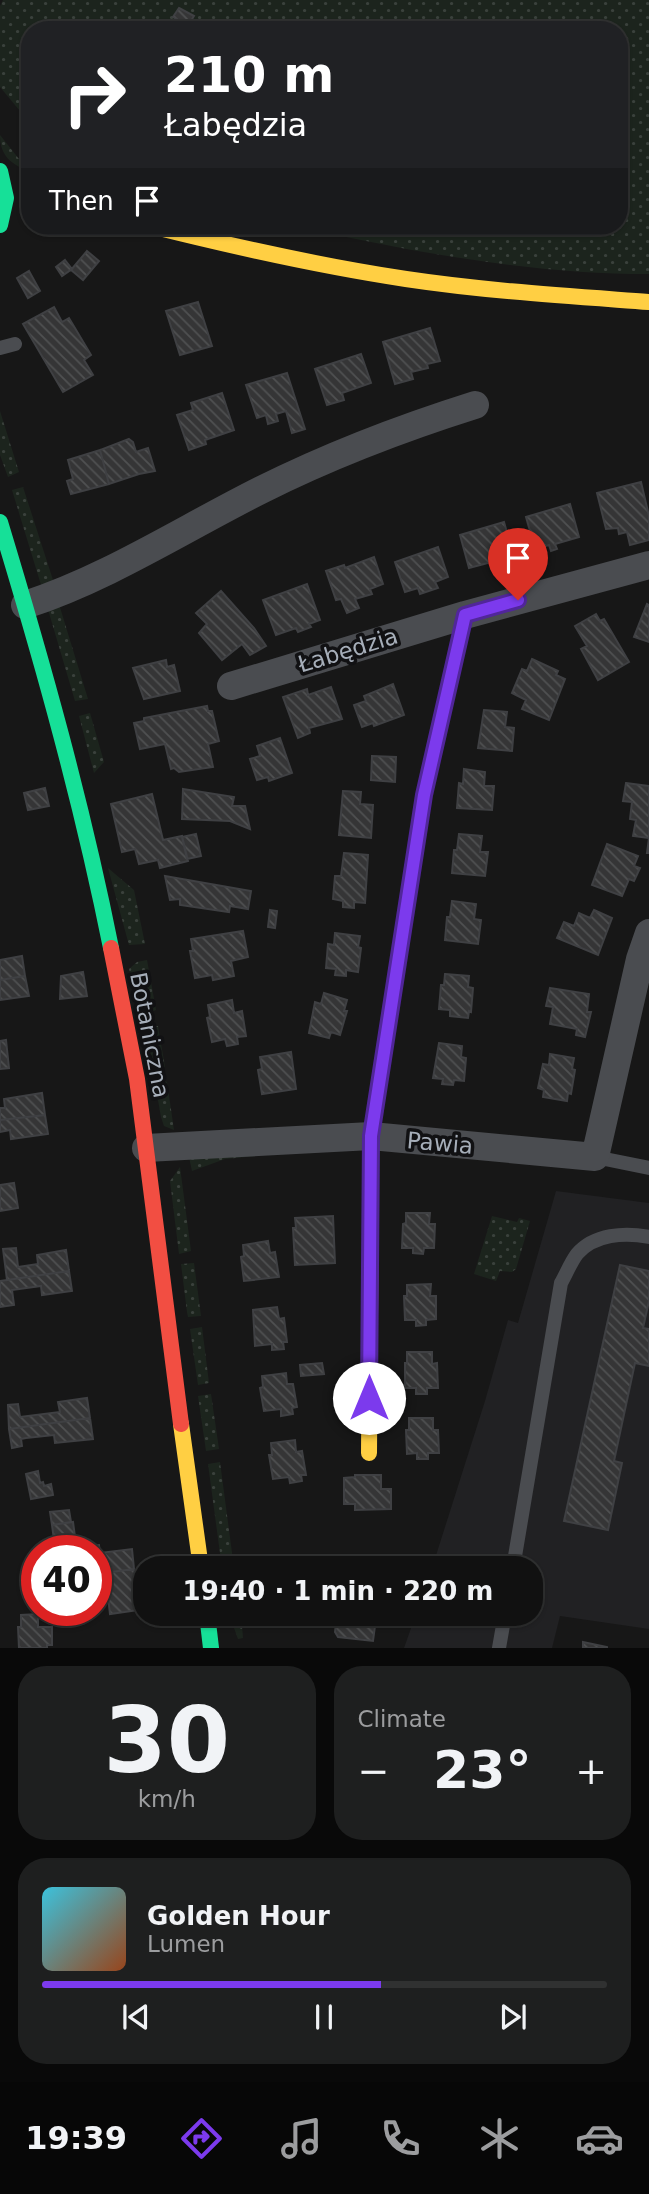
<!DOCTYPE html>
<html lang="en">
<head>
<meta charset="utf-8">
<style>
	body { margin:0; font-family:"DejaVu Sans",sans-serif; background:#1e1f1f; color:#f1f3f6; height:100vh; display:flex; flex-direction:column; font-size:26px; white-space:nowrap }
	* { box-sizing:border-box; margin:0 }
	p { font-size:23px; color:#9c9d9f }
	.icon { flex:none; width:38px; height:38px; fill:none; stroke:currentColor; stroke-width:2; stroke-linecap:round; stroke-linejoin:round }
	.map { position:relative; height:1648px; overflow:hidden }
	.drawer { display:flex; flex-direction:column; gap:18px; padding:18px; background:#090909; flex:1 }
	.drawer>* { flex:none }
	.guide { position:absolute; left:21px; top:21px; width:607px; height:214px; border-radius:28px; box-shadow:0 2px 5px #0004,0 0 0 2px #303131; background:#202124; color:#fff; overflow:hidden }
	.speed { position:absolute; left:21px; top:1535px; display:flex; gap:14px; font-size:35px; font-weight:700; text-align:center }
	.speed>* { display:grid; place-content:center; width:91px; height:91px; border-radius:50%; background:#111; box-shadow:0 2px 5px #0004,0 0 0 2px #303131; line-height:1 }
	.speed .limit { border:10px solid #d22; background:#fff; color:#111 }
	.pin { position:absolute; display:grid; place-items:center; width:60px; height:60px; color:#fff; margin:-72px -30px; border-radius:50% 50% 50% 0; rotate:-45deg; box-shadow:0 0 7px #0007 }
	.pin .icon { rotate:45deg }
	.me { position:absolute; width:77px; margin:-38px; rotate:0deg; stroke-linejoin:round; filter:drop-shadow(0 0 5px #0008) }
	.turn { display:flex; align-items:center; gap:24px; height:147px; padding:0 28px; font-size:32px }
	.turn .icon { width:91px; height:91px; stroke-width:2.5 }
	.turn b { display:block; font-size:49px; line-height:60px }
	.then { display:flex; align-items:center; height:66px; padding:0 28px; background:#0003; gap:14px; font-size:26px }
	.big { font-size:52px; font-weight:700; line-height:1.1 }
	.drawer .widget { flex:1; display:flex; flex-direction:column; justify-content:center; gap:10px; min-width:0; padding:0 24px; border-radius:28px; background:#1e1f1f }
	.drawer .dial { align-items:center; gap:0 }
	.dial b { font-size:91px; line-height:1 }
	.song { display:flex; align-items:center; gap:21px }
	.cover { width:84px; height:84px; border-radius:10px; background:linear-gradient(135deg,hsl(190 70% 55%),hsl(20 70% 35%)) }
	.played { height:7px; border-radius:4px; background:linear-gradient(90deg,#7c3aed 60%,#303131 60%) }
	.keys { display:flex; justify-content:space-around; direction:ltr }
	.heat { display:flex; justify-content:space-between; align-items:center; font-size:38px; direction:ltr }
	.drawer .tiles { flex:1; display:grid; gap:18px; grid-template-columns:1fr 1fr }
	.widget:last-child { grid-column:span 2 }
	.trip { position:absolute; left:133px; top:1556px; width:410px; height:70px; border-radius:28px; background:#111; box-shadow:0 2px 5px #0004,0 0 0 2px #303131; font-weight:700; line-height:70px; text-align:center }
	.menu { display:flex; height:112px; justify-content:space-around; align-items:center; background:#070707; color:#9c9d9f }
	.menu .icon { width:49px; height:49px }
	.menu .current { color:#7c3aed }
	.menu b { font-size:32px; color:#f1f3f6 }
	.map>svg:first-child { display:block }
</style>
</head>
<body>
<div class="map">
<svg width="649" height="1648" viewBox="0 0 649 1648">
	<defs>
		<pattern id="green-dots" width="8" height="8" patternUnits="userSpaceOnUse" patternTransform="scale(1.75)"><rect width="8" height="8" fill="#1c241d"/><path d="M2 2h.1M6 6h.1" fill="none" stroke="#3a413c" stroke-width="1.8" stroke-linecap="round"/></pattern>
		<pattern id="building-back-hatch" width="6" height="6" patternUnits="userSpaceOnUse" patternTransform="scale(1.75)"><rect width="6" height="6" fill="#353536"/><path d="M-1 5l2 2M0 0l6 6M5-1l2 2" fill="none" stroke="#4f5051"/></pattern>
	</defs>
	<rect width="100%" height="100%" fill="#171717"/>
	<!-- built -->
	<path fill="#212123" d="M 556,1191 L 649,1203 L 649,1629 L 560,1616 L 552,1648 L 404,1648 L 416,1614 L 530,1614 L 530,1568 L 432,1568 L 485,1401 L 508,1320 L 518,1323 Z"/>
	<!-- green -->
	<path fill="url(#green-dots)" d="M 3,0 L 649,0 L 649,274 C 534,274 409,252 297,226 L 620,226 L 620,30 L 30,30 L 30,123 L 0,87 L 0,6 Z
		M 0,135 L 19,159 L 30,166 L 30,172 C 11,164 0,156 0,135 Z
		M 0,411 L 19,472 L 8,477 L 0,455 Z
		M 23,487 L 53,580 L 42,588 L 12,490 Z
		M 58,601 L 88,699 L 75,701 L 47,606 Z
		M 90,713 L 104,762 L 94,773 L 79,716 Z
		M 108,868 L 134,890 L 145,944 L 129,945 Z
		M 147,960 L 156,1010 L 150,1012 L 139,1009 L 129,969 L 137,962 Z
		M 152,1026 L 158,1026 L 165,1067 L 155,1070 L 153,1068 L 146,1032 Z
		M 163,1080 L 167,1082 L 174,1130 L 164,1126 L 161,1117 L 155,1083 Z
		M 266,1155 L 225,1159 L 192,1171 L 189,1157 Z
		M 180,1167 L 191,1251 L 179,1254 L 170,1181 Z
		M 492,1216 L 517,1222 L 519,1218 L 530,1221 L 516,1269 L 512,1272 L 500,1271 L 496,1281 L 474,1274 Z
		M 194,1263 L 201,1316 L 188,1317 L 187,1312 L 181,1264 Z
		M 202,1327 L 209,1383 L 198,1385 L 190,1329 Z
		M 211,1394 L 219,1449 L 206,1451 L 198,1396 Z
		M 220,1462 L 234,1568 L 222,1568 L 208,1464 Z
		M 229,1614 L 241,1614 L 243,1638 L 238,1639 Z"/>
	<!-- building -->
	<path fill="url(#building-back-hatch)" stroke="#3f4043" stroke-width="2" d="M 179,8 L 194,16 L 188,26 L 173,17 Z
		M 87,251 L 99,261 L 83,280 L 71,270 Z
		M 65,260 L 72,269 L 62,276 L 56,267 Z
		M 29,271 L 40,291 L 28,298 L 17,278 Z
		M 198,302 L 212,346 L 180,355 L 166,311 Z
		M 54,307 L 62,322 L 69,318 L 91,355 L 84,360 L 93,375 L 63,392 L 23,324 Z
		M 430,328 L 440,361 L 427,364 L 428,368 L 411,372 L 413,379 L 395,384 L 383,342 Z
		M 361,354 L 371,383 L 342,393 L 344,400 L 327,405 L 315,369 Z
		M 287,373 L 305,429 L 292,433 L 286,411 L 276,414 L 278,421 L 268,424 L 266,415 L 257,418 L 246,385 Z
		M 222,393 L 234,430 L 205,440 L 206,444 L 189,450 L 177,415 L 193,410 L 191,403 Z
		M 129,439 L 133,442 L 136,452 L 148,448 L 155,471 L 139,474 L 109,484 L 100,450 Z
		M 100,450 L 109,484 L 71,494 L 67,481 L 73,479 L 68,460 Z
		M 641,482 L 649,516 L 649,540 L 630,545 L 627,532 L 619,534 L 618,528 L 606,529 L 597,493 Z
		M 570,504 L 579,537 L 555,544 L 557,549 L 551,551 L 549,545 L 535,549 L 526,517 Z
		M 504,522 L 515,560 L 500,564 L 499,560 L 469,568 L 460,535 Z
		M 438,547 L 448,577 L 435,582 L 438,588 L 420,594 L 418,588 L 405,592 L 395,562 Z
		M 374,557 L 383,584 L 370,589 L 372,594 L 355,599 L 359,608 L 347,613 L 341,599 L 336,600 L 326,571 L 344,565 L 345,568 Z
		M 307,584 L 320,620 L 309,624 L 311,627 L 298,632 L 296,628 L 276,635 L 263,600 Z
		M 221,591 L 254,628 L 266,646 L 250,655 L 242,644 L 222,660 L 199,633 L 207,624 L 196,613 Z
		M 647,604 L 649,605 L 649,642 L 634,637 Z
		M 596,614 L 600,621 L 604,619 L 629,662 L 598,680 L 581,649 L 587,646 L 575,626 Z
		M 532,659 L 558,671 L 556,675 L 565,679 L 549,720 L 522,709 L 526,700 L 512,693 L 522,669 L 527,671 Z
		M 166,660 L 167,667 L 174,665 L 180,691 L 144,699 L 133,668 Z
		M 393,684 L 404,715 L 374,726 L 373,723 L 362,727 L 354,705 L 366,701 L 364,696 Z
		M 331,687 L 342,719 L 309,728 L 310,733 L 298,738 L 283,697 L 307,689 L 308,695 Z
		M 207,706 L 208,711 L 212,711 L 219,741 L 208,744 L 213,767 L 179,772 L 174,768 L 171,769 L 165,744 L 140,749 L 134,723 L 144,721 L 144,718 Z
		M 484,710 L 507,712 L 505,727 L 514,728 L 512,751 L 478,748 Z
		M 280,738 L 292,773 L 269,781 L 268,777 L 257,780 L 250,759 L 260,756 L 257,746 Z
		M 372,756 L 396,757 L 395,782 L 371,780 Z
		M 464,769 L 485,772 L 484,786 L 494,786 L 492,810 L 457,808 L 459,783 L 463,784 Z
		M 626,783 L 649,786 L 649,853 L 647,853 L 649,838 L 633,836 L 636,820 L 630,819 L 632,802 L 623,801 Z
		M 45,788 L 49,806 L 28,810 L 24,793 Z
		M 183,789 L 234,797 L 232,806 L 245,806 L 250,829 L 230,821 L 182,819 Z
		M 343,791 L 361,792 L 360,804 L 373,805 L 371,838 L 339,835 Z
		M 152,794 L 163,840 L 182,836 L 188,861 L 160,868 L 158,860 L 139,864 L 135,849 L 122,852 L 111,804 Z
		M 196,834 L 201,856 L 187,859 L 182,837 Z
		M 459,834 L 482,836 L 480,852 L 488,852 L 485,876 L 452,873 L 454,850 L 457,850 Z
		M 607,844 L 638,856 L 634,866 L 640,868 L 634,881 L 629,879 L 622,896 L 592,885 Z
		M 344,853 L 368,855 L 365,903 L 354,902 L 354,908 L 343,907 L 343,901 L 333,899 L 335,876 L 341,876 Z
		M 165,876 L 251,891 L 248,909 L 230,906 L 229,912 L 180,905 L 180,899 L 170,900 Z
		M 452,901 L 476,904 L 474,919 L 481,920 L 478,944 L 445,940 L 447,917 L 450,917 Z
		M 270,910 L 277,911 L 275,928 L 268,927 Z
		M 594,910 L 612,918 L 598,955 L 557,938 L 564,922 L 574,926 L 579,913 L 590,918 Z
		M 243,931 L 248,957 L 231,961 L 234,976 L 213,980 L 212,975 L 195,978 L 190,951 L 193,951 L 191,939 Z
		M 335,933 L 360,936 L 358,947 L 361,948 L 358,972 L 346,970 L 346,976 L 335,975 L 336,969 L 326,968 L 328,944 L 334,945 Z
		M 22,956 L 25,976 L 0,980 L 0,960 Z
		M 83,972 L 87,996 L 60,999 L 61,976 Z
		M 445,974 L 469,976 L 468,987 L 473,988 L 471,1012 L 469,1011 L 468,1018 L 450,1016 L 450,1010 L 439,1009 L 441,985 L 444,985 Z
		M 25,976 L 29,996 L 0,1000 L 0,980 Z
		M 550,988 L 589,994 L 587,1012 L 591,1012 L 585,1037 L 576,1035 L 577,1029 L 550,1024 L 553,1007 L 546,1006 Z
		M 324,993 L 347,1000 L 344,1011 L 347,1011 L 340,1035 L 331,1032 L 329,1038 L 309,1033 L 315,1002 L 321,1004 Z
		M 232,1000 L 234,1013 L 242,1011 L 246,1036 L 237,1037 L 238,1044 L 227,1046 L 225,1039 L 212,1042 L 207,1018 L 210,1017 L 208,1005 Z
		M 6,1040 L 9,1068 L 0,1069 L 0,1041 Z
		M 439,1043 L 462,1046 L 461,1057 L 466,1058 L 464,1081 L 454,1080 L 453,1085 L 442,1084 L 443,1079 L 433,1078 Z
		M 291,1052 L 296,1089 L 262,1094 L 258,1070 L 262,1069 L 260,1057 Z
		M 550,1054 L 574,1058 L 572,1069 L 575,1070 L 571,1094 L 568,1093 L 567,1101 L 543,1097 L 544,1090 L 538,1088 L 543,1064 L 549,1065 Z
		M 42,1093 L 45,1115 L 0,1120 L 0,1108 L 5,1108 L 4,1099 Z
		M 45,1115 L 48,1134 L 11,1139 L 10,1130 L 0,1132 L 0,1120 Z
		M 14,1183 L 18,1208 L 0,1211 L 0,1185 Z
		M 406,1213 L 430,1213 L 429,1224 L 435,1224 L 434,1248 L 424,1248 L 423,1254 L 413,1253 L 413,1248 L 402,1248 L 403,1224 L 406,1223 Z
		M 333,1216 L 335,1263 L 295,1265 L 293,1228 L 296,1228 L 295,1218 Z
		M 268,1241 L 270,1253 L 275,1252 L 279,1277 L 244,1281 L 241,1257 L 244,1256 L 243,1245 Z
		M 16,1248 L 18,1267 L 38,1264 L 37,1255 L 66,1250 L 69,1271 L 7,1280 L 3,1249 Z
		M 620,1265 L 649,1271 L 649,1301 L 643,1328 L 649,1329 L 649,1366 L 635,1363 L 614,1461 L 622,1463 L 608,1530 L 564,1521 Z
		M 69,1271 L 72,1291 L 42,1295 L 41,1286 L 12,1290 L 14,1305 L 0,1307 L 0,1281 Z
		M 431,1284 L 430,1296 L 436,1296 L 436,1319 L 426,1320 L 426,1325 L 416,1326 L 416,1320 L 405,1320 L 404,1296 L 407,1296 L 407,1285 Z
		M 277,1307 L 279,1319 L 284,1318 L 287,1342 L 283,1342 L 284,1349 L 272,1350 L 272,1344 L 255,1346 L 253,1310 Z
		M 407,1352 L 432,1352 L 432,1364 L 437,1363 L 438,1388 L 427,1388 L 427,1394 L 416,1394 L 416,1388 L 405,1388 L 405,1363 L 407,1363 Z
		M 322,1363 L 324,1374 L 301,1376 L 300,1365 Z
		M 286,1373 L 287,1384 L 293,1384 L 297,1407 L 292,1408 L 293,1414 L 281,1416 L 281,1409 L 264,1411 L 260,1388 L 263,1387 L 262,1376 Z
		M 87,1398 L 90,1418 L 9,1429 L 8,1405 L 18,1404 L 20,1417 L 60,1412 L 58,1402 Z
		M 90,1418 L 93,1439 L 55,1443 L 54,1435 L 26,1438 L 21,1439 L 22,1446 L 12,1448 L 9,1429 Z
		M 409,1418 L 433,1418 L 433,1430 L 438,1430 L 439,1453 L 428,1453 L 428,1459 L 417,1459 L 417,1453 L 407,1454 L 406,1430 L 409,1430 Z
		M 295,1440 L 296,1452 L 302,1451 L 306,1475 L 301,1475 L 302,1481 L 290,1483 L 289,1477 L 273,1479 L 269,1455 L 272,1455 L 271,1443 Z
		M 38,1471 L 40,1483 L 43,1482 L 44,1486 L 51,1484 L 53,1495 L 31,1499 L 26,1474 Z
		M 355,1475 L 381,1475 L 381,1489 L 391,1489 L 391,1509 L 355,1510 L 355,1504 L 344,1504 L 344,1478 L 355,1477 Z
		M 69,1510 L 71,1522 L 52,1525 L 50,1512 Z
		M 73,1522 L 76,1544 L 55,1547 L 52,1525 Z
		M 99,1545 L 100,1553 L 132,1549 L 134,1569 L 96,1574 L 96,1550 L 66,1549 Z
		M 134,1569 L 139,1610 L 110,1614 L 108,1597 L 96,1599 L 96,1574 Z
		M 38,1614 L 38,1627 L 52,1627 L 52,1645 L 47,1645 L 47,1648 L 19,1648 L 18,1627 L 21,1627 L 21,1615 Z
		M 341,1614 L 387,1614 L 385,1627 L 375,1626 L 373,1641 L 338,1637 L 335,1632 L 336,1623 L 340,1621 Z
		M 583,1642 L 607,1647 L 607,1648 L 583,1648 Z"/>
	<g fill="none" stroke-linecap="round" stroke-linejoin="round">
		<!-- lane -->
		<path stroke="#4a4c50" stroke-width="14" d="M 0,348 L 15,344
			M 595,1157 L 649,1168
			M 513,1568 L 561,1283 C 566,1274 571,1262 577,1254 C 594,1234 625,1232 649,1237
			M 499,1648 L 505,1614"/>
		<!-- street -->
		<path stroke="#4a4c50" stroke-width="28" d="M 25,605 C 108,578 183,529 261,490 C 329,456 402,428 475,405
			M 231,686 L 465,615 L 649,565
			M 146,1148 L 371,1136 L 595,1157 L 640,959 L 649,933"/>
		<!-- fast -->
		<path stroke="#16e098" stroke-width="16" d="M 0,171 L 6,198 L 0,225
			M 0,522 C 43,664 82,803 111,948
			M 371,1177 L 371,1136 L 424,795 L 465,615
			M 207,1614 L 211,1648"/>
		<!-- slow -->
		<path stroke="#ffcf43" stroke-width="16" d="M 151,226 C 235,247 320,266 406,279 C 486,291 568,296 649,302
			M 181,1424 L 201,1568
			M 369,1453 L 371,1177"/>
		<!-- jam -->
		<path stroke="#f24e42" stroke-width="16" d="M 111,948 L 137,1079 L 181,1424"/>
	</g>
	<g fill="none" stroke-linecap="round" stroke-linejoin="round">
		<defs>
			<path id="route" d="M 369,1398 L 371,1136 L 424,795 L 465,615 L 518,600"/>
		</defs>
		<!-- route casing -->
		<use href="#route" stroke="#51269a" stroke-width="18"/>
		<!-- route -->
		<use href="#route" stroke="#7c3aed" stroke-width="12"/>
	</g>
	<g text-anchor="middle" stroke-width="7" stroke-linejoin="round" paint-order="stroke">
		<!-- street labels -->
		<g font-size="23" fill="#a6aeb9" stroke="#111113">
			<text transform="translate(348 650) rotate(-17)" y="8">Łabędzia</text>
			<text transform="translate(150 1035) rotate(79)" y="8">Botaniczna</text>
			<text transform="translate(440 1143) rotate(5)" y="8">Pawia</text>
		</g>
	</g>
</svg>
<div class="speed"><div class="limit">40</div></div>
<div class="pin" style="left:518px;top:600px;background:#d93025"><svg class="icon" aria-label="arrive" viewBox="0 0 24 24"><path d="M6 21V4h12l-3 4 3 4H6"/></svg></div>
<svg class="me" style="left:369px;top:1398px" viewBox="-20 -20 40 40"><circle r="19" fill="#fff"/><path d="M0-13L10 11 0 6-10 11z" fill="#7c3aed"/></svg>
<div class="trip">19:40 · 1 min · 220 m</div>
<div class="guide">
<div class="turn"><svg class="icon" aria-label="right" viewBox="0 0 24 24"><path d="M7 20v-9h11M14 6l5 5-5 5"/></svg><div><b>210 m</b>Łabędzia</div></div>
<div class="then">Then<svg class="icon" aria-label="arrive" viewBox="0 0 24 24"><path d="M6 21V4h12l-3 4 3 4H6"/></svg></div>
</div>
</div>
<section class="drawer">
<div class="tiles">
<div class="widget dial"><b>30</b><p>km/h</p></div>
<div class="widget"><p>Climate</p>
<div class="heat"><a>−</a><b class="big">23°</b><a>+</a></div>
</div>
<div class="widget">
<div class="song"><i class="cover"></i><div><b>Golden Hour</b><p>Lumen</p></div></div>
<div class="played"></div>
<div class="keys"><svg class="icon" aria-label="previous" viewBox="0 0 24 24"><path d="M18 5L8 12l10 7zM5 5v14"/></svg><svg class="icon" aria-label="pause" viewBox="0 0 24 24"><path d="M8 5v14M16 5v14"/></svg><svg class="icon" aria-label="next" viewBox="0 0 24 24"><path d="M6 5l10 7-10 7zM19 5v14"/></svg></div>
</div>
</div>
</section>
<nav class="menu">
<b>19:39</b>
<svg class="icon current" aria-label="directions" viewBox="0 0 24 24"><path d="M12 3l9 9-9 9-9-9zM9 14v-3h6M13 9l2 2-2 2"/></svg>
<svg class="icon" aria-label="music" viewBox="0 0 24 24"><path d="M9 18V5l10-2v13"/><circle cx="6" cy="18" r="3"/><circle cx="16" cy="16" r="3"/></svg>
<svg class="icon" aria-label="phone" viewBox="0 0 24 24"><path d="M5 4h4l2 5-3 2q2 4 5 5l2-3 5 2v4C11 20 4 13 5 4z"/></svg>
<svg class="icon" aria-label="climate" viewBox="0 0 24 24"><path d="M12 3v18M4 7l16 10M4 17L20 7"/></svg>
<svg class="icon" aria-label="car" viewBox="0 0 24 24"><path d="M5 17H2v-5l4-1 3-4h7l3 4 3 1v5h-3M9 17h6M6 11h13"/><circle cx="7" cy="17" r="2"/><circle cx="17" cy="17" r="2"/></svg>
</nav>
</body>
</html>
